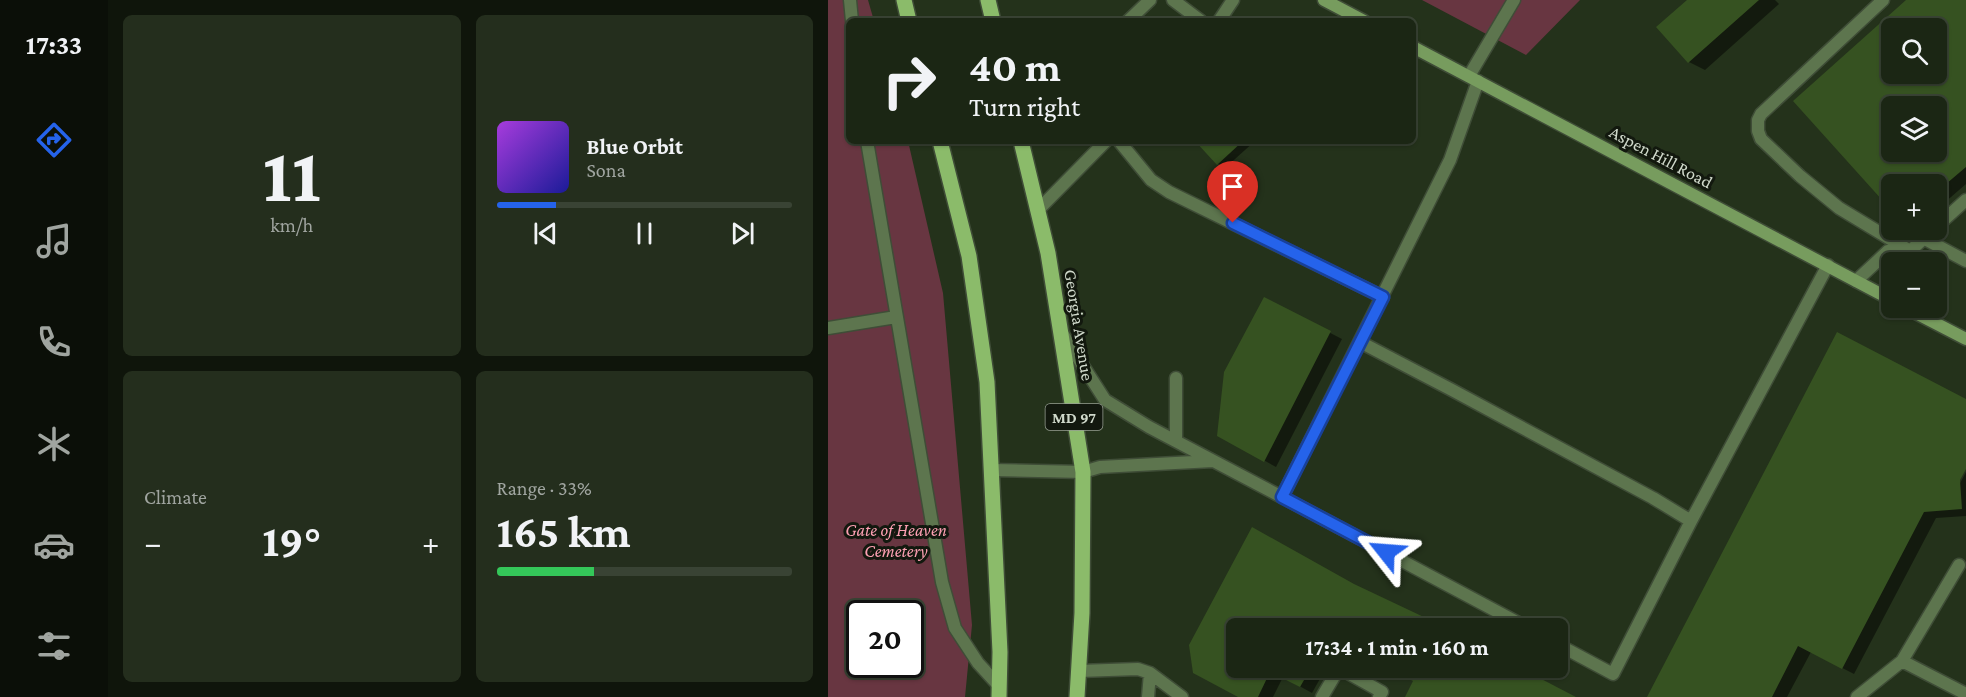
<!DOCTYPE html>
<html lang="en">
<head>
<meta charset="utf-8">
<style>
	body { margin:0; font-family:"Crimson Pro",serif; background:#242e1d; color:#f1f3f6; height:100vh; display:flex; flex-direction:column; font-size:22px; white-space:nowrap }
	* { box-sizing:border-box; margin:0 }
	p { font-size:20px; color:#a0a5a0 }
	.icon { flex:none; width:33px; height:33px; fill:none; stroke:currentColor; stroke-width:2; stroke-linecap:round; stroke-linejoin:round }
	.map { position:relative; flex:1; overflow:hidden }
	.drawer { display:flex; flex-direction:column; gap:15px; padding:15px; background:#0f150b; width:720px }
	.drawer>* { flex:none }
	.hud { position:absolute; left:18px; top:18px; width:570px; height:126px; border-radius:9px; box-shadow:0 2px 4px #0004,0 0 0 2px #394334; background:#1b2614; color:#f1f3f6; overflow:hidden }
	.controls { position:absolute; left:1053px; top:18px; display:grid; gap:12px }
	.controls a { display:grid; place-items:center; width:66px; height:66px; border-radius:9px; background:#1b2614; box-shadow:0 2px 4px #0004,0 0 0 2px #394334; font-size:30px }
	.speed { position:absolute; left:18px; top:600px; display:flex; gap:12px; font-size:30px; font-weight:700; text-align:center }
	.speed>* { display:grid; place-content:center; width:78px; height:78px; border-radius:50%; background:#1b2614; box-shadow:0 2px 4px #0004,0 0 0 2px #394334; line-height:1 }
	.speed .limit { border:3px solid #111; border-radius:9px; background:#fff; color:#111 }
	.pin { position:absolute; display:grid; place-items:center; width:51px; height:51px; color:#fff; margin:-62px -26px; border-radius:50% 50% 50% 0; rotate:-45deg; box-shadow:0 0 6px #0007 }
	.pin .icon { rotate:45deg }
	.me { position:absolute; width:66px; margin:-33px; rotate:298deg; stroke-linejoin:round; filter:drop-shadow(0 0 4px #0008) }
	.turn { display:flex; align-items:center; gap:21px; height:126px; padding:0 24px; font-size:27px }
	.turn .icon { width:78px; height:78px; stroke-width:2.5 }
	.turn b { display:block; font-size:42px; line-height:51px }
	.big { font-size:45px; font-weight:700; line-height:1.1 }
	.drawer .widget { flex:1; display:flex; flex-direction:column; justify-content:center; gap:9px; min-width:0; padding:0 21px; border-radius:9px; background:#242e1d }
	.drawer .dial { align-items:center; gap:0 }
	.dial b { font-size:78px; line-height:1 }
	.song { display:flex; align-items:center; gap:18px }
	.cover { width:72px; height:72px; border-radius:9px; background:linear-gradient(135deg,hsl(280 70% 55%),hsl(240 70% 35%)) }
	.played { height:6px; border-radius:3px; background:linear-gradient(90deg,#2563eb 20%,#394334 20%) }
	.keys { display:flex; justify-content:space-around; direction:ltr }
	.heat { display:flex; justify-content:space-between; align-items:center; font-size:33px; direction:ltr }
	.charge { height:9px; border-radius:4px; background:linear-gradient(90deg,#34c759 33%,#394334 0) }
	.drawer .tiles { flex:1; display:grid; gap:15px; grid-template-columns:repeat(2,1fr) }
	.trip { position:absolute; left:398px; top:618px; width:342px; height:60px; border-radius:9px; background:#1b2614; box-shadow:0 2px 4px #0004,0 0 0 2px #394334; font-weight:700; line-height:60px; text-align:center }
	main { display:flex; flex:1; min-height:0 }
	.tab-bar { display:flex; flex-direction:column; width:108px; justify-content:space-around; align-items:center; background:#0b0f08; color:#a0a5a0 }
	.tab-bar .icon { width:42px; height:42px }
	.tab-bar .selected { color:#2563eb }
	.tab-bar b { font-size:27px; color:#f1f3f6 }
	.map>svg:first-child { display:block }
</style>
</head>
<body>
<main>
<nav class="tab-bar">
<b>17:33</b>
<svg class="icon selected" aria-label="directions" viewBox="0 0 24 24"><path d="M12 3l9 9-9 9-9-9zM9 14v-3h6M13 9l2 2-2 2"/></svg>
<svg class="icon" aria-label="music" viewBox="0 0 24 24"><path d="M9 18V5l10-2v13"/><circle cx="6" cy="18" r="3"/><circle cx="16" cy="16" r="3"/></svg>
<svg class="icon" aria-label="phone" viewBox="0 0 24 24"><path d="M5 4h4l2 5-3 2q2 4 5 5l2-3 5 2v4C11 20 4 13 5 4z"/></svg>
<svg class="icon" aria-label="climate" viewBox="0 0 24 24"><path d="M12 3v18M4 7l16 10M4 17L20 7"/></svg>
<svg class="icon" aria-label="car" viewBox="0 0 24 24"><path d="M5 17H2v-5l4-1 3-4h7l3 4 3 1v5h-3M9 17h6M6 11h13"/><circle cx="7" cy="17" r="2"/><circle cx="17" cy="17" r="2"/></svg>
<svg class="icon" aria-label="filters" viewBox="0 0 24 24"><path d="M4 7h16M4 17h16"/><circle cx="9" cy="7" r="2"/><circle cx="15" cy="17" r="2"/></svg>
</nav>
<section class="drawer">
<div class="tiles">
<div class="widget dial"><b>11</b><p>km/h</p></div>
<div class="widget">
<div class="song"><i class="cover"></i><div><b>Blue Orbit</b><p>Sona</p></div></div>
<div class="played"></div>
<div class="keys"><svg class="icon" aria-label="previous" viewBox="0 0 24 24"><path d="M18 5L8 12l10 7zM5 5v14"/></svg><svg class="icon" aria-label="pause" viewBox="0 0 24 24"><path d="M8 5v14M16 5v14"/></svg><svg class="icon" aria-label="next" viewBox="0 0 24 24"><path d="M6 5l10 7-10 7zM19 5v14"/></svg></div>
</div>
<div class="widget"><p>Climate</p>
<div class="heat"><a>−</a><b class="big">19°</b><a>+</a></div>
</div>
<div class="widget"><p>Range · 33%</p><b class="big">165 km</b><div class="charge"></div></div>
</div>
</section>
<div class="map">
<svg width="1138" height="697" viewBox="0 0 1138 697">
	<rect width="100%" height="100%" fill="#24321b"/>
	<!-- green -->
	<path fill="#683641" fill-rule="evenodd" d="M 0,0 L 40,0 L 46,21 L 21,21 L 21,141 L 80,141 L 115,293 L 144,625 L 137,697 L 0,697 ZM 32,614 L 82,614 L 82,664 L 32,664 Z
		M 594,0 L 752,0 L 698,55 Z"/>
	<!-- shadow -->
	<path fill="#0007" fill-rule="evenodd" d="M 861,0 L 947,0 L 951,4 L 877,70 L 861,62 Z
		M 1081,0 L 1138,0 L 1138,184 L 1108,210 L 1108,184 L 1064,184 L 967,101 ZM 1064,28 L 1108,28 L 1108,74 L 1064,74 ZM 1064,106 L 1108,106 L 1108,152 L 1064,152 Z
		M 374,141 L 427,141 L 397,168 L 389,163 Z
		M 436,299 L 514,339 L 448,467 L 390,435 Z
		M 1010,334 L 1138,401 L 1138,466 L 1128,486 L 1130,487 L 1138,472 L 1138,516 L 1108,518 L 1026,674 L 983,652 L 959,697 L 831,697 Z
		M 424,529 L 525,585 L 615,628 L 408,628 L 408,668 L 498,668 L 484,693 L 455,677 L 445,697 L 412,697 L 378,679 Z
		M 561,668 L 689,668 L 744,697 L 579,697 L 587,681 Z"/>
	<!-- building -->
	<path fill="#365221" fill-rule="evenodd" d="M 859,0 L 931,0 L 860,63 L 828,27 Z
		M 1078,0 L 1138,0 L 1138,167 L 1118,184 L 1064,184 L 1064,211 L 965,101 ZM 1064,28 L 1108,28 L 1108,74 L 1064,74 ZM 1064,106 L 1108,106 L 1108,152 L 1064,152 Z
		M 367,141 L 415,141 L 389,165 Z
		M 436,297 L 503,331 L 436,462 L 389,436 L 396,372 Z
		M 1009,332 L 1138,399 L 1138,469 L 1132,480 L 1134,509 L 1096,512 L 1014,669 L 970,646 L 944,697 L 819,697 Z
		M 424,527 L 526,584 L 619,628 L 408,628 L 408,668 L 483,668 L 472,687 L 442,672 L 430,697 L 410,697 L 365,673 L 361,645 Z
		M 559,668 L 692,668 L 748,697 L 577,697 L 585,681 Z"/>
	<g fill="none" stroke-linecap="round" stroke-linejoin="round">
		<defs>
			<path id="lane" d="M 22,0 L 24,21
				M 345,0 L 373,21
				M 1055,0 L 933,114 L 930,120 L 930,131 L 933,139 L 972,176 L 1011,208 L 1082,251
				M 300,21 L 322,0
				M 391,21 L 405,0
				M 641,76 L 686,0
				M 650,81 L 622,160 L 454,497 L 700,628
				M 39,141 L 114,582 L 127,628 L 150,663 L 171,686
				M 291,141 L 323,180 L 341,192 L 555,297
				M 210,210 L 278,141
				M 1108,227 L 1138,200
				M 1095,238 L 1138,261
				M 1028,281 L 1060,251 L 1066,250 L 1082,251 L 1105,230
				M 0,328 L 68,317
				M 234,333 L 277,400 L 321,427 L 454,497
				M 532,342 L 624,390 L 825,498 L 863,521
				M 348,378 L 348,441
				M 164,470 L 255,472 L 272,467 L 385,461
				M 729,644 L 785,674 L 863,521 L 1000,265
				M 1074,661 L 1138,694
				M 251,671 L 310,669 L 322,673 L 354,697
				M 320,697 L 322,673
				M 494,697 L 511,668 L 554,692 L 551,697
				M 1029,697 L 1074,661 L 1131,565"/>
			<path id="secondary" d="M 496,0 L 536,21
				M 585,47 L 1064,300
				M 1078,308 L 1138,339"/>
			<path id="primary" d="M 76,0 L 81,21
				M 160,0 L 165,21
				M 112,141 L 141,256 L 159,382 L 172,652 L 171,697
				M 193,141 L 220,253 L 255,472 L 254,613 L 249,697"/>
		</defs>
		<!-- lane casing -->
		<use href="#lane" stroke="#3f4d37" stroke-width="15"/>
		<!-- secondary casing -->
		<use href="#secondary" stroke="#3f4d37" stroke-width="15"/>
		<!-- primary casing -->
		<use href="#primary" stroke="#3f4d37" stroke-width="18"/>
		<!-- lane -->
		<use href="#lane" stroke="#5d754e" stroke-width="12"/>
		<!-- secondary -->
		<use href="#secondary" stroke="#779c5e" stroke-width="12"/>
		<!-- primary -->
		<use href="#primary" stroke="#8bbb6a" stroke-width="15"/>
	</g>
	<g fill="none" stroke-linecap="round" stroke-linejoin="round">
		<defs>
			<path id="route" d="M 405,223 L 555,297 L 454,497 L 558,552"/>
		</defs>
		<!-- route casing -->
		<use href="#route" stroke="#184099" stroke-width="15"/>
		<!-- route -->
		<use href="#route" stroke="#2563eb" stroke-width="10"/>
	</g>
	<g text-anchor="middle" stroke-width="6" stroke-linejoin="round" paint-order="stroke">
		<!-- shield labels -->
		<rect fill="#12180e" stroke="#969e92" stroke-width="1.5" x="217.5" y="404" width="57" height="26" rx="4.5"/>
		<g font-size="16" font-weight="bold" fill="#cfd8ca">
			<text x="246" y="423">MD 97</text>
		</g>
		<!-- street labels -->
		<g font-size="18" fill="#cfd8ca" stroke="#12180e">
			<text transform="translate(833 157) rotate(28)" y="6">Aspen Hill Road</text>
			<text transform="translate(251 325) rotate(81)" y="6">Georgia Avenue</text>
		</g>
		<!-- park labels -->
		<g font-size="18" font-style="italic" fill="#fc9fb2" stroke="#12180e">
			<text x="68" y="536">Gate of Heaven<tspan x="68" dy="21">Cemetery</tspan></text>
		</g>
	</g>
</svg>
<div class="controls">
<a><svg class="icon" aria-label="search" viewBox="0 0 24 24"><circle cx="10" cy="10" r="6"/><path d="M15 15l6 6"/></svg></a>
<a><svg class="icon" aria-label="layers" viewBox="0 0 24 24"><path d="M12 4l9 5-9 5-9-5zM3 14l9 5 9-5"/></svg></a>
<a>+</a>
<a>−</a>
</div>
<div class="speed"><div class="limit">20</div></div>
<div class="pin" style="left:405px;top:223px;background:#d93025"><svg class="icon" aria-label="arrive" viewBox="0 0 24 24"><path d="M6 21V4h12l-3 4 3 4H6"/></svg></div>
<svg class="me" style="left:558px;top:552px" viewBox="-20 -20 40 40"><path d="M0-17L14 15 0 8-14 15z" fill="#2563eb" stroke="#fff" stroke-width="4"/></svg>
<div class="trip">17:34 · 1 min · 160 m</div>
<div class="hud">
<div class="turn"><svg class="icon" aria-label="right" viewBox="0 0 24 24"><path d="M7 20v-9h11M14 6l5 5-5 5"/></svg><div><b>40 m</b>Turn right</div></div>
</div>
</div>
</main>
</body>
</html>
